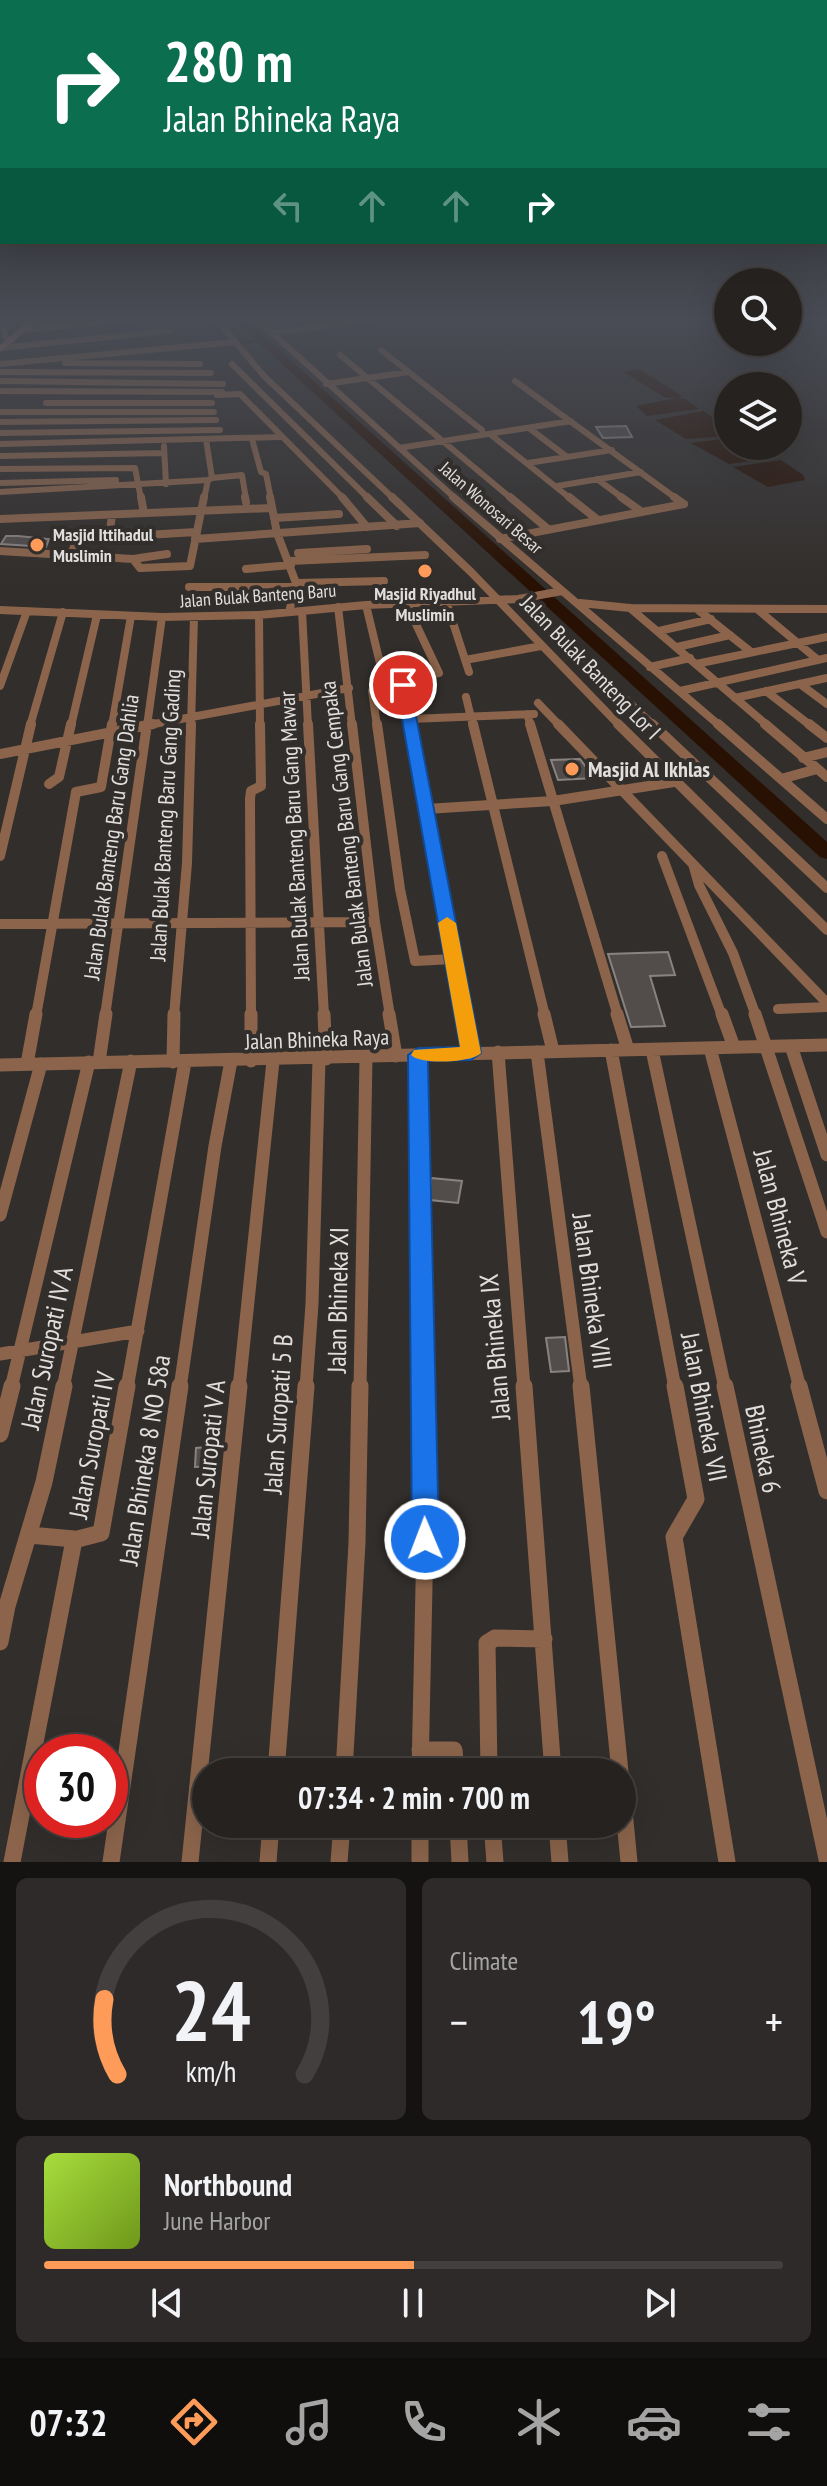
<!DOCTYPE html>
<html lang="en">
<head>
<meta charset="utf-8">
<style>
	body { margin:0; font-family:"PT Sans Narrow",sans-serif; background:#2e2a29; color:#f1f3f6; height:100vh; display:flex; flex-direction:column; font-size:30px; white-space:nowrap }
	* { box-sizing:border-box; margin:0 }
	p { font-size:26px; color:#a4a4a5 }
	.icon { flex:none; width:44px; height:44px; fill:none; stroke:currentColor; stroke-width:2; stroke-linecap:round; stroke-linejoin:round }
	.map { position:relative; height:1862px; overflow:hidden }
	.drawer { display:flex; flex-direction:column; gap:16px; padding:16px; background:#151312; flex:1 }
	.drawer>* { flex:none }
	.hud { position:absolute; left:0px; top:0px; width:828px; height:244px; box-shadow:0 8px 32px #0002,0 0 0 2px #423f3e; background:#0b6e4f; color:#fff; overflow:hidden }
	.controls { position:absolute; left:714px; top:268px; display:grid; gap:16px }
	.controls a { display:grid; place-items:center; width:88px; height:88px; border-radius:50%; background:#262220; box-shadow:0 8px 32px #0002,0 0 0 2px #423f3e; font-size:40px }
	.speed { position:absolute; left:24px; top:1734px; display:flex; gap:16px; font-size:40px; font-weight:700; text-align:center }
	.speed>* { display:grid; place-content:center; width:104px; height:104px; border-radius:50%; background:#262220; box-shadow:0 8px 32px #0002,0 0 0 2px #423f3e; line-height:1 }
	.speed .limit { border:12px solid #d22; background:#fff; color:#111 }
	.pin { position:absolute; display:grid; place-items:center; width:68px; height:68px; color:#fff; margin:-34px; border:4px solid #fff; border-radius:50%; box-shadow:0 2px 8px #0007 }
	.me { position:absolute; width:88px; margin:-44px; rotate:359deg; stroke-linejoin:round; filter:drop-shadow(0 0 6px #0008) }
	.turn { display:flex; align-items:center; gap:28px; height:168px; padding:0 32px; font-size:36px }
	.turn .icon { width:104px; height:104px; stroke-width:2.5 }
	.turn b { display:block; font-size:56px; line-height:68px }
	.lanes { display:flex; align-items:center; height:76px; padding:0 32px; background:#0003; justify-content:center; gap:40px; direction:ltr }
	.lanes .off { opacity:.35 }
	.big { font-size:60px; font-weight:700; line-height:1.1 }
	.drawer .card { flex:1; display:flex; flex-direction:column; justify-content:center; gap:12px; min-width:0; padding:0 28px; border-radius:12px; background:#2e2a29 }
	.drawer .dial { align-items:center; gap:0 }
	.dial svg { height:208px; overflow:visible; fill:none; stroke:#423f3e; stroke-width:7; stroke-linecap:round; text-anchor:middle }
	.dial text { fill:#f1f3f6; stroke:none }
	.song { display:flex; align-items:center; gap:24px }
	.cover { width:96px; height:96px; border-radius:12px; background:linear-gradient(135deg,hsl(80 70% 55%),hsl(80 70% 35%)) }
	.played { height:8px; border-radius:4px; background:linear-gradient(90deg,#fe9b59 50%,#423f3e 50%) }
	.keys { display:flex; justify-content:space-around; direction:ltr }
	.heat { display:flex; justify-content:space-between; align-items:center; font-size:44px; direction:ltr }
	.drawer .tiles { flex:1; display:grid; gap:16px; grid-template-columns:1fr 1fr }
	.card:last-child { grid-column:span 2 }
	.trip { position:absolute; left:192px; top:1758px; width:444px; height:80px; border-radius:40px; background:#262220; box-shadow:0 8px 32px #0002,0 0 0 2px #423f3e; font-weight:700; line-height:80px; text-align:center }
	.dock { display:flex; height:128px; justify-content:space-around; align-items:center; background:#0f0e0d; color:#a4a4a5 }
	.dock .icon { width:56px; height:56px }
	.dock .current { color:#fe9b59 }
	.dock b { font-size:36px; color:#f1f3f6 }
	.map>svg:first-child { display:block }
</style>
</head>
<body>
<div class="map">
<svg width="827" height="1862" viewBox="0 0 827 1862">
	<rect width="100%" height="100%" fill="#322e2b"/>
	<!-- water -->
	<path fill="#281002" d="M 639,369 L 682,396 L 678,398 L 685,399 L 699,409 L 647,416 L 636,406 L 677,398 L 666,398 L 623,372 Z
		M 703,411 L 728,426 L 728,436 L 686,439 L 655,420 Z
		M 728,438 L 728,446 L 760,446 L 777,457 L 729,464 L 691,443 Z
		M 781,460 L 803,475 L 805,480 L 768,487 L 733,467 Z"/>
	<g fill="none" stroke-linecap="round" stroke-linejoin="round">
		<!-- stream -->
		<path stroke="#281002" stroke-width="2" d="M 236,343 L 262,341"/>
		<!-- river -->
		<path fill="#281002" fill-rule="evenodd" d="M 234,320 L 246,320 L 827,842 L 827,859 L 820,857 Z"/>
	</g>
	<!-- building -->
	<path fill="#524d4b" stroke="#888380" stroke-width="2" d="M 626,426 L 632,437 L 603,438 L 596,427 Z
		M 6,536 L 18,536 L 49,539 L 46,547 L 1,544 Z
		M 580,759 L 594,778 L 558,780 L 551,760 Z
		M 668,952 L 675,975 L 650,976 L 665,1026 L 631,1027 L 608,954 Z
		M 431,1178 L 462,1181 L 458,1203 L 430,1200 Z
		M 565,1337 L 569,1371 L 551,1372 L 546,1338 Z
		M 217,1446 L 217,1466 L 195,1467 L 196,1448 Z"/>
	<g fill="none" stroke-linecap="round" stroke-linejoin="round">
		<!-- street-far4 -->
		<path stroke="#8b644b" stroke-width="6" d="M 1,320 L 6,338 L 12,340
			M 217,320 L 264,376 L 394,499
			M 258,320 L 456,499
			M 24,330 L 127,320
			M 271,333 L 367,320
			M 0,348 L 169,331
			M 381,350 L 482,430
			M 340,355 L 512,499
			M 65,363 L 200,364
			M 0,364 L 235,342
			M 232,364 L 369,499
			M 0,372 L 211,373
			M 0,381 L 223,384
			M 515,381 L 677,499
			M 326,384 L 409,372
			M 0,391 L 222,392
			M 217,395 L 240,394 L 344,499
			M 46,403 L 212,403
			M 0,412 L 214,412
			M 0,422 L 216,420
			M 529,428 L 567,457
			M 0,433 L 220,430
			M 490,434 L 571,499
			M 252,439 L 261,472 L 266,474 L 271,499
			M 0,444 L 280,437
			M 164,446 L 166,484
			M 399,448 L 571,421
			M 0,456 L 164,453
			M 528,463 L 612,450
			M 0,469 L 135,468 L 141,499
			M 212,478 L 242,475 L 246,499
			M 597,479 L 624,499
			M 0,483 L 116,480
			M 557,486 L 641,472
			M 0,492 L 208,480
			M 204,499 L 208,480 L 212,478 L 206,439"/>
		<!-- street-far3 -->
		<path stroke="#8b644b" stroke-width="8" d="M 141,497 L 144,513
			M 245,497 L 246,502
			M 270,497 L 277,533 L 296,583 L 289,612
			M 342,497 L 367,527
			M 367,497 L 397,526
			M 392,497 L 471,572 L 620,726
			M 453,497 L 720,726
			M 510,497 L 548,529
			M 569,497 L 598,520
			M 621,497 L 642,512
			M 674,497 L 684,504
			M 274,518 L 339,514
			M 0,519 L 271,508
			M 129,536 L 196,532
			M 109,538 L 112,515
			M 195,539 L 420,523
			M 500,539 L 684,504
			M 0,551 L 133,559 L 140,568 L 190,566 L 204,497
			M 298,553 L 367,549
			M 71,555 L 80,530
			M 133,559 L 167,554
			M 289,561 L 425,555
			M 246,569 L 291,565
			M 296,583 L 384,581
			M 189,587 L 295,587
			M 519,599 L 654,726
			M 446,601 L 469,672
			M 580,603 L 630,608 L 827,609
			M 366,605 L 384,680 L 402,685 L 411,726
			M 338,607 L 352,726
			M 630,608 L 768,726
			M 697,609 L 751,652
			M 757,609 L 818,660
			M 0,610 L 162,617 L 259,615 L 366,605 L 519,599 L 562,591
			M 302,611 L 308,726
			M 259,615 L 260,726
			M 659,631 L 711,619
			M 677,647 L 730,635
			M 465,660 L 541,646
			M 696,664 L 827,637
			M 650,667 L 690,658
			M 394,681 L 439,673 L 406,603
			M 800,684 L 827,704
			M 0,686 L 27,611
			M 372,691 L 377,726
			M 680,691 L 827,658
			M 766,691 L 811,726
			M 466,697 L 473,726
			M 735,698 L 827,678
			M 538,703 L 560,726
			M 527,714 L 531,726
			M 410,719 L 534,714
			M 30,726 L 63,612
			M 71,726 L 97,615
			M 112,726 L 131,616
			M 143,726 L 349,688
			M 147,726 L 162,617
			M 191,726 L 194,617"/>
		<!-- street-far2 -->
		<path stroke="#8b644b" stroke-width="10" d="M 308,724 L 324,1016
			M 352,724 L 375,922 L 390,1016
			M 377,724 L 400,889 L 415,961 L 453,959
			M 410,724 L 464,1016
			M 473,724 L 545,1016
			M 530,724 L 618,1016
			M 558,724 L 827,1003
			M 618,724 L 827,930
			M 652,724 L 827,888
			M 718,724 L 827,819
			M 765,724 L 827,777
			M 809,724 L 827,738
			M 0,754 L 153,724
			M 803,758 L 827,752
			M 781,779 L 817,769
			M 49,784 L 59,777 L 71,724
			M 426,809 L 553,801 L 674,782
			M 0,856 L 31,724
			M 662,856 L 722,1016
			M 693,864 L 699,885 L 733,953 L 756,1016
			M 0,924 L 375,922
			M 778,1009 L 827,1007
			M 36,1016 L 76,792 L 101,787 L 112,724
			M 105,1016 L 147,724
			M 174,1016 L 187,863 L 191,724
			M 251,1016 L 250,799 L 251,791 L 261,786 L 260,724"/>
		<!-- street-far1 -->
		<path stroke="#8b644b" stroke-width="13" d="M 251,1014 L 251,1061
			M 324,1014 L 326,1059
			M 389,1014 L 396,1056
			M 464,1014 L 471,1053
			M 544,1014 L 553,1051
			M 617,1014 L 628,1050
			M 722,1014 L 734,1047
			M 755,1014 L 827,1232
			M 791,1046 L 827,1155
			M 710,1048 L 800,1388
			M 611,1050 L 675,1388
			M 652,1050 L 725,1388
			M 498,1052 L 524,1388
			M 537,1052 L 581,1388
			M 418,1055 L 423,1388
			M 99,1062 L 106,1014
			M 173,1062 L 174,1014
			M 27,1064 L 36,1014
			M 0,1065 L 827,1045
			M 0,1215 L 41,1064
			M 0,1354 L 138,1331
			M 11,1388 L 89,1062
			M 63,1388 L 131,1061
			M 127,1388 L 185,1062
			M 180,1388 L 215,1146 L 231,1061
			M 239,1388 L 273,1061
			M 306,1388 L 312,1304 L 319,1059
			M 360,1388 L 366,1058"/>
		<!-- street -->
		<path stroke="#8b644b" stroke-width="17" d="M 524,1386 L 553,1772
			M 581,1386 L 620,1772
			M 675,1386 L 696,1499 L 674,1537 L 727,1862
			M 725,1386 L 827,1859
			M 799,1386 L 827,1491
			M 0,1434 L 12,1386
			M 29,1535 L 74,1539
			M 0,1642 L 7,1606 L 44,1482 L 64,1386
			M 420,1750 L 454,1750 L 456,1772
			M 276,1772 L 306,1386
			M 344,1772 L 357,1543 L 360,1386
			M 420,1772 L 425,1539 L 423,1386
			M 489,1772 L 487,1643 L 495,1638 L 544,1639
			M 622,1790 L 629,1862
			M 420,1824 L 420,1862
			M 458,1824 L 460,1862
			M 492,1824 L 495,1862
			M 557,1824 L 560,1862
			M 12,1862 L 74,1540 L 101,1533 L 127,1386
			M 111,1862 L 180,1386
			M 190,1862 L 239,1386
			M 268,1862 L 271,1824
			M 339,1862 L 342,1824"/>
		<!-- secondary -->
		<path fill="#bf8059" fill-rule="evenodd" d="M 30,320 L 39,320 L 0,352 L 0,345 Z"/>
	</g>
	<!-- sky -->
	<linearGradient id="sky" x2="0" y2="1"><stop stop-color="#1c1918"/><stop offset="0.55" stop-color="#494c55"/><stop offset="1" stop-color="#494c55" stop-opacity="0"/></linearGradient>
	<rect width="827" height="581" fill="url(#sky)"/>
	<!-- route -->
	<path fill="#1a73e8" stroke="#114b97" stroke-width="2" d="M 403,681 L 410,685 L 481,1053 L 471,1060 L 428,1061 L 439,1539 L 435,1547 L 425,1551 L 416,1547 L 412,1539 L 408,1055 L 418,1048 L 460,1047 L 396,685 Z"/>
	<!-- slow -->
	<path fill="#f59e0b" d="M 447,917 L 456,923 L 481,1053 C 472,1063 420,1065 411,1055 L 414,1050 L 460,1047 L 438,923 Z"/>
	<!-- markers -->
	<g fill="#fe9b59" stroke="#322e2b" stroke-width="3">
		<circle cx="37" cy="545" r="8"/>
		<circle cx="425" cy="571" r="8"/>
		<circle cx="572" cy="769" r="8"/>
	</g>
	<g text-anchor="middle" stroke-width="8" stroke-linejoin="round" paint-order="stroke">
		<!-- far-street labels -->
		<g font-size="18" fill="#e1dfdd" stroke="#322e2b">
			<text transform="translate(491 508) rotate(41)" y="6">Jalan Wonosari Besar</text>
			<text transform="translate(258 596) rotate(-4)" y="6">Jalan Bulak Banteng Baru</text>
		</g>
		<!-- far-poi labels -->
		<g font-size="18" font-weight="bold" fill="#e1dfdd" stroke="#322e2b" text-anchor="start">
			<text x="53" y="541">Masjid Ittihadul<tspan x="53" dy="21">Muslimin</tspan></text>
			<text x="425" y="600" text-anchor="middle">Masjid Riyadhul<tspan x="425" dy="21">Muslimin</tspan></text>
		</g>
		<!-- street labels -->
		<g font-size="22" fill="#e1dfdd" stroke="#322e2b">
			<text transform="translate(591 667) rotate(46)" y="8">Jalan Bulak Banteng Lor I</text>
			<text transform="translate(165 815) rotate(-87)" y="8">Jalan Bulak Banteng Baru Gang Gading</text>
			<text transform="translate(346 834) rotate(-97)" y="8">Jalan Bulak Banteng Baru Gang Cempaka</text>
			<text transform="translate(294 836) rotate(-93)" y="8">Jalan Bulak Banteng Baru Gang Mawar</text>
			<text transform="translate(111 837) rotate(-82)" y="8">Jalan Bulak Banteng Baru Gang Dahlia</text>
			<text transform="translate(317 1039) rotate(-2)" y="8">Jalan Bhineka Raya</text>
		</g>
		<!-- poi labels -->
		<g font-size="22" font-weight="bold" fill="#e1dfdd" stroke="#322e2b" text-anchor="start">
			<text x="588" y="777">Masjid Al Ikhlas</text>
		</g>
		<!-- near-street labels -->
		<g font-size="26" fill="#e1dfdd" stroke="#322e2b">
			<text transform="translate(780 1217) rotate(75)" y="9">Jalan Bhineka V</text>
			<text transform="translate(592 1291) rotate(82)" y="9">Jalan Bhineka VIII</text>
			<text transform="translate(338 1300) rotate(-89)" y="9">Jalan Bhineka XI</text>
			<text transform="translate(495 1347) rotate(-95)" y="9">Jalan Bhineka IX</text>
			<text transform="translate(47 1348) rotate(-78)" y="9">Jalan Suropati IV A</text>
			<text transform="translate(704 1407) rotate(79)" y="9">Jalan Bhineka VII</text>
			<text transform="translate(278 1414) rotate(-86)" y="9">Jalan Suropati 5 B</text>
			<text transform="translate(92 1445) rotate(-79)" y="9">Jalan Suropati IV</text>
			<text transform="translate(763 1449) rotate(78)" y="9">Bhineka 6</text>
			<text transform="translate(208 1459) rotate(-84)" y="9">Jalan Suropati V A</text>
			<text transform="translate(145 1460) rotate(-81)" y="9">Jalan Bhineka 8 NO 58a</text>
		</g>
	</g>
</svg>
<div class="controls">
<a><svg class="icon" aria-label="search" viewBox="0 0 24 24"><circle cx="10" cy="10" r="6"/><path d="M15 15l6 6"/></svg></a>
<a><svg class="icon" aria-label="layers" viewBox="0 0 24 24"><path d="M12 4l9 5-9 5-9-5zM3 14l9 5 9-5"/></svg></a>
</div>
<div class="speed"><div class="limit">30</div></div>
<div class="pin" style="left:403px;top:685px;background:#d93025"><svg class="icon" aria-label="arrive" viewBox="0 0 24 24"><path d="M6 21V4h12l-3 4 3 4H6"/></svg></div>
<svg class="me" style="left:425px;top:1539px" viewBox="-20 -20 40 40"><circle r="17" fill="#1a73e8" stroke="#fff" stroke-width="3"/><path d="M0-11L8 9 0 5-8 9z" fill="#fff"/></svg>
<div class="trip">07:34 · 2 min · 700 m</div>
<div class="hud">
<div class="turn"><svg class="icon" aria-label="right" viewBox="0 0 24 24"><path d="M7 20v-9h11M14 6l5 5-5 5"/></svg><div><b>280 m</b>Jalan Bhineka Raya</div></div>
<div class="lanes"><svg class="icon off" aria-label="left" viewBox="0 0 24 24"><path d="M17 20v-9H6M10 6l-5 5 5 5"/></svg><svg class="icon off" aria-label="ahead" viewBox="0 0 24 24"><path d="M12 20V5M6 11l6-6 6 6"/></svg><svg class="icon off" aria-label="ahead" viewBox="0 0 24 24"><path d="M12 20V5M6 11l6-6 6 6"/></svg><svg class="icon" aria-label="right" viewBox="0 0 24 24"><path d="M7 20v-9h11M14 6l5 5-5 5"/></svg></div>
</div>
</div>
<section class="drawer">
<div class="tiles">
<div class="card dial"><svg viewBox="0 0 100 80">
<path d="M14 69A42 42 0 1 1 86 69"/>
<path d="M14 69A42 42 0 0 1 9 40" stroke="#fe9b59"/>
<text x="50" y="56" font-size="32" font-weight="700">24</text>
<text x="50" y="72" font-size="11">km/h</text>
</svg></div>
<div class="card"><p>Climate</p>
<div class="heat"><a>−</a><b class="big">19°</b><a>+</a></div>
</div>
<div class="card">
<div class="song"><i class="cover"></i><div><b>Northbound</b><p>June Harbor</p></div></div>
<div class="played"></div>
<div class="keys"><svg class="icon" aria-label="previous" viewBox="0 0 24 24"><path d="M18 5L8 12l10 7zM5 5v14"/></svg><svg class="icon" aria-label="pause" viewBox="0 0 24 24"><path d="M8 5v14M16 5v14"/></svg><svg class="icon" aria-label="next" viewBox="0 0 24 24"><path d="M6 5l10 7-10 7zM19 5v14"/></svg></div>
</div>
</div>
</section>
<nav class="dock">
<b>07:32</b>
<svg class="icon current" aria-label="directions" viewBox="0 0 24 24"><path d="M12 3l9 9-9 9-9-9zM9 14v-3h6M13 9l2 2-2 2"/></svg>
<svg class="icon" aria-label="music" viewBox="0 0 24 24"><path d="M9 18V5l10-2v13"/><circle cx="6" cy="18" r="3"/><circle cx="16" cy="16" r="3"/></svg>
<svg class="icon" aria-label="phone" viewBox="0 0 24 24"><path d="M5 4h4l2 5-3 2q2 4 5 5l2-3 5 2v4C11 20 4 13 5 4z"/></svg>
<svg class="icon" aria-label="climate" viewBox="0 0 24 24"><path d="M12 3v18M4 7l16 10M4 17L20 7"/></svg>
<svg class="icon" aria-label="car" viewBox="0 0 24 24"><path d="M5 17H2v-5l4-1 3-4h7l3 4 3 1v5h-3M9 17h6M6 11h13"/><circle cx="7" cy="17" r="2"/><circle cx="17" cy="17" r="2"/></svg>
<svg class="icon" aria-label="filters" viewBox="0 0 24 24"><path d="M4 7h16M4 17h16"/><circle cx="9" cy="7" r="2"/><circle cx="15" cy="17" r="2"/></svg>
</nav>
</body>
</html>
